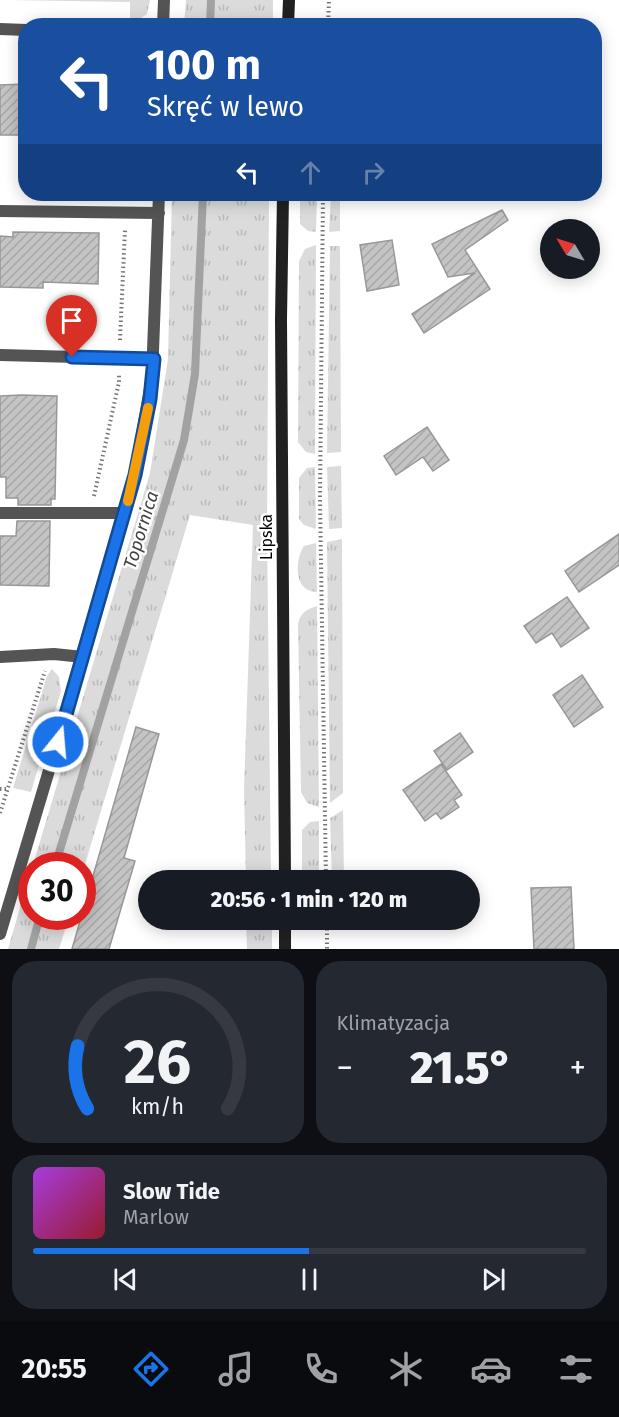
<!DOCTYPE html>
<html lang="pl">
<head>
<meta charset="utf-8">
<style>
	body { margin:0; font-family:"Fira Sans",sans-serif; background:#242831; color:#f1f3f6; height:100vh; display:flex; flex-direction:column; font-size:22px; white-space:nowrap }
	* { box-sizing:border-box; margin:0 }
	p { font-size:20px; color:#9ea1a6 }
	.icon { flex:none; width:33px; height:33px; fill:none; stroke:currentColor; stroke-width:2; stroke-linecap:round; stroke-linejoin:round }
	.map { position:relative; height:949px; overflow:hidden }
	.sheet { display:flex; flex-direction:column; gap:12px; padding:12px; background:#0d0f14; flex:1 }
	.sheet>* { flex:none }
	.banner { position:absolute; left:18px; top:18px; width:584px; height:183px; border-radius:24px; box-shadow:0 3px 15px #0003; background:#1a4fa0; color:#fff; overflow:hidden }
	.needle { width:39px; rotate:308deg }
	.buttons { position:absolute; left:540px; top:219px; display:grid; gap:12px }
	.buttons a { display:grid; place-items:center; width:60px; height:60px; border-radius:50%; background:#171b24; box-shadow:0 3px 15px #0003; font-size:30px }
	.speed { position:absolute; left:18px; top:852px; display:flex; gap:12px; font-size:30px; font-weight:700; text-align:center }
	.speed>* { display:grid; place-content:center; width:78px; height:78px; border-radius:50%; background:#171b24; box-shadow:0 3px 15px #0003; line-height:1 }
	.speed .limit { border:9px solid #d22; background:#fff; color:#111 }
	.pin { position:absolute; display:grid; place-items:center; width:51px; height:51px; color:#fff; margin:-62px -26px; border-radius:50% 50% 50% 0; rotate:-45deg; box-shadow:0 0 6px #0007 }
	.pin .icon { rotate:45deg }
	.me { position:absolute; width:66px; margin:-33px; rotate:17deg; stroke-linejoin:round; filter:drop-shadow(0 0 4px #0008) }
	.turn { display:flex; align-items:center; gap:21px; height:126px; padding:0 30px; font-size:27px }
	.turn .icon { width:78px; height:78px; stroke-width:2.5 }
	.turn b { display:block; font-size:42px; line-height:51px }
	.lanes { display:flex; align-items:center; height:57px; padding:0 30px; background:#0003; justify-content:center; gap:30px; direction:ltr }
	.lanes .off { opacity:.35 }
	.big { font-size:45px; font-weight:800; line-height:1.1 }
	.sheet .widget { flex:1; display:flex; flex-direction:column; justify-content:center; gap:9px; min-width:0; padding:0 21px; border-radius:24px; background:#242831 }
	.sheet .dial { align-items:center; gap:0 }
	.dial svg { height:156px; overflow:visible; fill:none; stroke:#363941; stroke-width:7; stroke-linecap:round; text-anchor:middle }
	.dial text { fill:#f1f3f6; stroke:none }
	.song { display:flex; align-items:center; gap:18px }
	.cover { width:72px; height:72px; border-radius:9px; background:linear-gradient(135deg,hsl(280 70% 55%),hsl(350 70% 35%)) }
	.played { height:6px; border-radius:3px; background:linear-gradient(90deg,#1a73e8 50%,#363941 50%) }
	.keys { display:flex; justify-content:space-around; direction:ltr }
	.heat { display:flex; justify-content:space-between; align-items:center; font-size:33px; direction:ltr }
	.sheet .tiles { flex:1; display:grid; gap:12px; grid-template-columns:1fr 1fr }
	.widget:last-child { grid-column:span 2 }
	.trip { position:absolute; left:138px; top:870px; width:342px; height:60px; border-radius:30px; background:#171b24; box-shadow:0 3px 15px #0003; font-weight:800; line-height:60px; text-align:center }
	.tab-bar { display:flex; height:96px; justify-content:space-around; align-items:center; background:#090b0e; color:#9ea1a6 }
	.tab-bar .icon { width:42px; height:42px }
	.tab-bar .selected { color:#1a73e8 }
	.tab-bar b { font-size:27px; color:#f1f3f6 }
	.map>svg:first-child { display:block }
</style>
</head>
<body>
<div class="map">
<svg width="619" height="949" viewBox="0 0 619 949">
	<defs>
		<pattern id="grass-tufts" width="24" height="20" patternUnits="userSpaceOnUse" patternTransform="scale(1.5)"><rect width="24" height="20" fill="#dbdbdb"/><path d="M3 7l-1-3M5 7V3M7 7l1-3M15 17l-1-3M17 17v-4M19 17l1-3" fill="none" stroke="#bababa"/></pattern>
		<pattern id="building-hatch" width="6" height="6" patternUnits="userSpaceOnUse" patternTransform="scale(1.5)"><rect width="6" height="6" fill="#c4c4c4"/><path d="M-1 1l2-2M0 6l6-6M5 7l2-2" fill="none" stroke="#a7a7a7"/></pattern>
	</defs>
	<rect width="100%" height="100%" fill="#fff"/>
	<!-- grass -->
	<path fill="url(#grass-tufts)" d="M 9,0 L 150,0 L 147,14 L 138,20 L 130,20 L 130,2 Z
		M 186,0 L 273,0 L 273,25 L 184,25 Z
		M 172,194 L 269,194 L 267,529 L 271,880 L 246,880 L 244,790 L 253,525 L 190,515 L 83,871 L 82,866 L 33,865 L 150,473 L 168,359 Z
		M 300,194 L 317,194 L 316,232 L 308,231 L 300,224 Z
		M 331,194 L 340,194 L 340,231 L 329,232 Z
		M 316,245 L 315,454 L 306,452 L 298,442 L 299,261 L 305,249 Z
		M 330,246 L 340,246 L 341,452 L 327,453 Z
		M 341,466 L 342,528 L 329,529 L 327,467 Z
		M 315,467 L 316,529 L 304,525 L 299,519 L 299,478 L 307,468 Z
		M 342,539 L 343,793 L 330,803 L 327,542 Z
		M 316,543 L 317,592 C 294,592 294,561 304,546 Z
		M 317,606 L 319,807 L 307,803 L 301,792 L 298,624 C 300,613 307,609 317,606 Z
		M 52,669 L 59,677 L 61,691 L 31,792 L 13,788 L 47,676 Z
		M 343,810 L 344,880 L 332,880 L 330,818 Z
		M 319,821 L 319,880 L 302,880 L 302,830 L 310,822 Z
		M 31,870 L 32,916 L 69,917 L 59,949 L 8,949 Z
		M 246,920 L 272,920 L 272,949 L 247,949 Z"/>
	<g fill="none" stroke-linecap="round" stroke-linejoin="round">
		<!-- stream -->
		<path stroke="#a2a2a2" stroke-width="8" d="M 210,26 L 211,0
			M 55,866 L 184,440 L 195,374 L 203,194
			M 31,949 L 40,916"/>
	</g>
	<!-- building -->
	<path fill="url(#building-hatch)" stroke="#989898" stroke-width="1.5" d="M 24,84 L 24,135 L 0,135 L 0,85 Z
		M 502,210 L 508,220 L 465,250 L 490,289 L 424,333 L 412,314 L 475,273 L 448,277 L 432,244 Z
		M 13,232 L 99,233 L 98,284 L 43,282 L 43,288 L 0,287 L 0,236 L 13,237 Z
		M 392,240 L 399,285 L 367,291 L 360,245 Z
		M 21,395 L 57,396 L 55,499 L 51,499 L 51,505 L 18,505 L 18,498 L 6,498 L 6,477 L 0,477 L 0,396 Z
		M 427,427 L 449,460 L 433,471 L 423,457 L 396,475 L 384,456 Z
		M 17,521 L 50,521 L 49,586 L 0,585 L 0,536 L 16,536 Z
		M 619,534 L 619,565 L 579,592 L 565,571 Z
		M 567,597 L 589,628 L 561,647 L 552,633 L 536,643 L 524,626 Z
		M 582,675 L 603,707 L 574,727 L 553,695 Z
		M 136,727 L 159,734 L 124,858 L 135,861 L 109,949 L 72,949 Z
		M 460,733 L 473,752 L 447,770 L 434,751 Z
		M 441,764 L 462,795 L 454,800 L 459,807 L 441,819 L 436,813 L 425,821 L 403,790 Z
		M 571,887 L 574,949 L 534,949 L 531,888 Z"/>
	<g fill="none" stroke-linecap="round" stroke-linejoin="round">
		<!-- path -->
		<path stroke="#767676" stroke-width="4" stroke-dasharray="1.5 3" stroke-linecap="butt" d="M 328,26 L 329,0
			M 323,194 L 320,499 L 326,880
			M 120,340 L 125,230
			M 94,496 L 119,382 L 119,374
			M 0,789 L 8,789
			M 0,813 L 45,671
			M 327,920 L 327,949"/>
		<!-- minor -->
		<path stroke="#545454" stroke-width="12" d="M 163,26 L 164,0
			M 0,29 L 26,30
			M 0,211 L 159,213
			M 0,355 L 154,359
			M 0,513 L 124,513
			M 0,657 L 54,654 L 83,657
			M 0,934 L 83,657 L 135,475 L 152,377 L 159,194"/>
		<!-- secondary -->
		<path stroke="#212121" stroke-width="12" d="M 288,26 L 289,0
			M 283,194 L 281,320 L 285,880
			M 285,920 L 285,949"/>
	</g>
	<g fill="none" stroke-linecap="round" stroke-linejoin="round">
		<defs>
			<path id="route" d="M 58,742 L 135,475 L 150,399 L 154,359 L 72,357"/>
		</defs>
		<!-- route casing -->
		<use href="#route" stroke="#114b97" stroke-width="15"/>
		<!-- route -->
		<use href="#route" stroke="#1a73e8" stroke-width="10"/>
		<!-- slow -->
		<path stroke="#f59e0b" stroke-width="10" d="M 128,501 L 148,408"/>
	</g>
	<g text-anchor="middle" stroke-width="5" stroke-linejoin="round" paint-order="stroke">
		<!-- street labels -->
		<g font-size="16" fill="#000" stroke="#fff">
			<text transform="translate(266 537) rotate(-90)" y="6">Lipska</text>
		</g>
		<!-- water labels -->
		<g font-size="18" font-style="italic" fill="#434343" stroke="#fff">
			<text transform="translate(141 530) rotate(-73)" y="6">Topornica</text>
		</g>
	</g>
</svg>
<div class="buttons">
<a><svg class="needle" viewBox="-14 -14 28 28"><path d="M0-13l5 13h-10z" fill="#e53935"/><path d="M0 13l5-13h-10z" fill="#9ea1a6"/></svg></a>
</div>
<div class="speed"><div class="limit">30</div></div>
<div class="pin" style="left:72px;top:357px;background:#d93025"><svg class="icon" aria-label="arrive" viewBox="0 0 24 24"><path d="M6 21V4h12l-3 4 3 4H6"/></svg></div>
<svg class="me" style="left:58px;top:742px" viewBox="-20 -20 40 40"><circle r="17" fill="#1a73e8" stroke="#fff" stroke-width="3"/><path d="M0-11L8 9 0 5-8 9z" fill="#fff"/></svg>
<div class="trip">20:56 · 1 min · 120 m</div>
<div class="banner">
<div class="turn"><svg class="icon" aria-label="left" viewBox="0 0 24 24"><path d="M17 20v-9H6M10 6l-5 5 5 5"/></svg><div><b>100 m</b>Skręć w lewo</div></div>
<div class="lanes"><svg class="icon" aria-label="left" viewBox="0 0 24 24"><path d="M17 20v-9H6M10 6l-5 5 5 5"/></svg><svg class="icon off" aria-label="ahead" viewBox="0 0 24 24"><path d="M12 20V5M6 11l6-6 6 6"/></svg><svg class="icon off" aria-label="right" viewBox="0 0 24 24"><path d="M7 20v-9h11M14 6l5 5-5 5"/></svg></div>
</div>
</div>
<section class="sheet">
<div class="tiles">
<div class="widget dial"><svg viewBox="0 0 100 80">
<path d="M14 69A42 42 0 1 1 86 69"/>
<path d="M14 69A42 42 0 0 1 9 37" stroke="#1a73e8"/>
<text x="50" y="56" font-size="32" font-weight="700">26</text>
<text x="50" y="72" font-size="11">km/h</text>
</svg></div>
<div class="widget"><p>Klimatyzacja</p>
<div class="heat"><a>−</a><b class="big">21.5°</b><a>+</a></div>
</div>
<div class="widget">
<div class="song"><i class="cover"></i><div><b>Slow Tide</b><p>Marlow</p></div></div>
<div class="played"></div>
<div class="keys"><svg class="icon" aria-label="previous" viewBox="0 0 24 24"><path d="M18 5L8 12l10 7zM5 5v14"/></svg><svg class="icon" aria-label="pause" viewBox="0 0 24 24"><path d="M8 5v14M16 5v14"/></svg><svg class="icon" aria-label="next" viewBox="0 0 24 24"><path d="M6 5l10 7-10 7zM19 5v14"/></svg></div>
</div>
</div>
</section>
<nav class="tab-bar">
<b>20:55</b>
<svg class="icon selected" aria-label="directions" viewBox="0 0 24 24"><path d="M12 3l9 9-9 9-9-9zM9 14v-3h6M13 9l2 2-2 2"/></svg>
<svg class="icon" aria-label="music" viewBox="0 0 24 24"><path d="M9 18V5l10-2v13"/><circle cx="6" cy="18" r="3"/><circle cx="16" cy="16" r="3"/></svg>
<svg class="icon" aria-label="phone" viewBox="0 0 24 24"><path d="M5 4h4l2 5-3 2q2 4 5 5l2-3 5 2v4C11 20 4 13 5 4z"/></svg>
<svg class="icon" aria-label="climate" viewBox="0 0 24 24"><path d="M12 3v18M4 7l16 10M4 17L20 7"/></svg>
<svg class="icon" aria-label="car" viewBox="0 0 24 24"><path d="M5 17H2v-5l4-1 3-4h7l3 4 3 1v5h-3M9 17h6M6 11h13"/><circle cx="7" cy="17" r="2"/><circle cx="17" cy="17" r="2"/></svg>
<svg class="icon" aria-label="filters" viewBox="0 0 24 24"><path d="M4 7h16M4 17h16"/><circle cx="9" cy="7" r="2"/><circle cx="15" cy="17" r="2"/></svg>
</nav>
</body>
</html>
